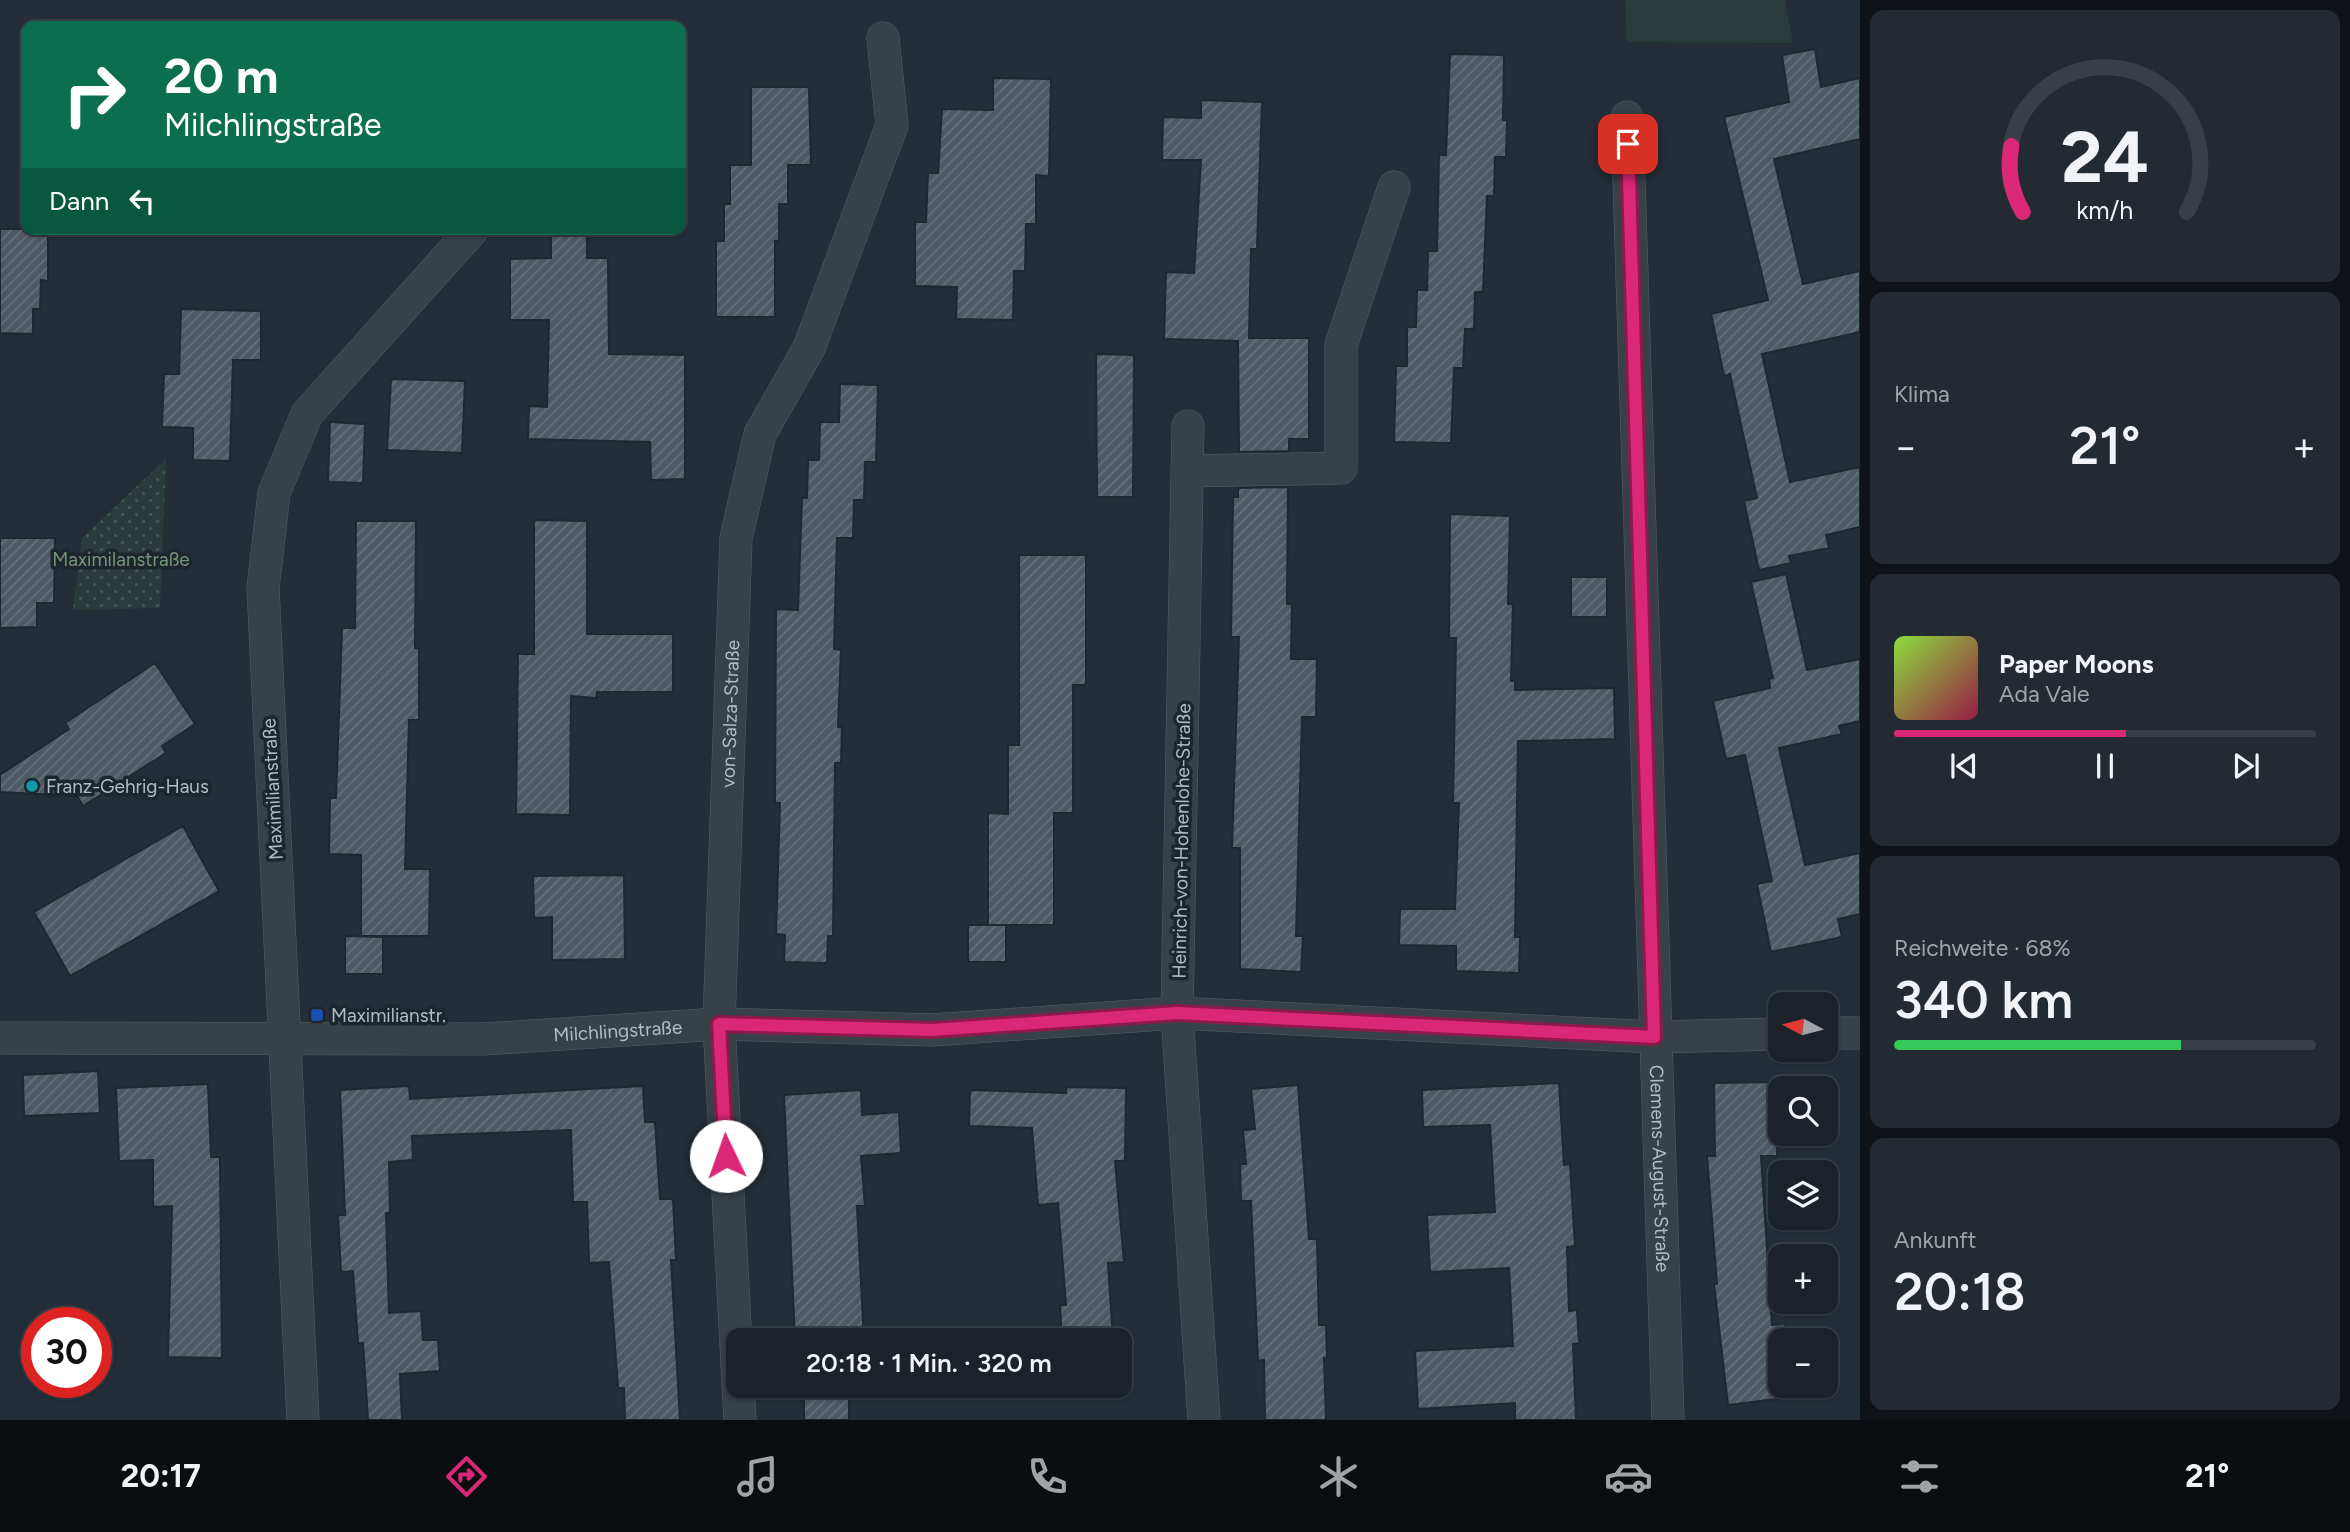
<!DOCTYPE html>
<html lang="de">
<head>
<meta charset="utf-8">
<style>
	body { margin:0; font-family:Figtree,sans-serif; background:#242a32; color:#f1f3f6; height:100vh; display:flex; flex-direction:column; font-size:26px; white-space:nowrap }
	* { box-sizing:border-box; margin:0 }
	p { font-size:23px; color:#a0a4a8 }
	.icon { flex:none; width:38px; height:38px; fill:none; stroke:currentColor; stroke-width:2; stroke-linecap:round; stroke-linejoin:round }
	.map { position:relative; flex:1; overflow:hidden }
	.panel { display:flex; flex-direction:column; gap:10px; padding:10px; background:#0f1317; width:490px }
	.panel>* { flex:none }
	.banner { position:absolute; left:21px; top:21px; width:665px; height:214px; border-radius:14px; box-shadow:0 2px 5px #0004,0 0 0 2px #393f47; background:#0b6e4f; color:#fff; overflow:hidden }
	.needle { width:46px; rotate:277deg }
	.buttons { position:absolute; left:1768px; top:992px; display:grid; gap:14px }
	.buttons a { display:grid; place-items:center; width:70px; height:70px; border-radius:14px; background:#1b222a; box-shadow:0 2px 5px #0004,0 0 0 2px #393f47; font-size:35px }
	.speed { position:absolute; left:21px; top:1307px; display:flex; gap:14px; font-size:35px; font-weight:700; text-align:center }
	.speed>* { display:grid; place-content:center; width:91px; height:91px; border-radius:50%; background:#1b222a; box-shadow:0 2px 5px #0004,0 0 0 2px #393f47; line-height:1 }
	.speed .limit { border:10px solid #d22; background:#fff; color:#111 }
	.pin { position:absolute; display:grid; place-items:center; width:60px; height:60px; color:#fff; margin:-30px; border-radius:14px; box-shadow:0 4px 10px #0006 }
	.me { position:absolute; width:77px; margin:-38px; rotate:357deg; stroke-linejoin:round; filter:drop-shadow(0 0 5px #0008) }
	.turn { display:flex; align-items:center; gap:24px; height:147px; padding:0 28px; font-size:32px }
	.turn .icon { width:91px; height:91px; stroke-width:2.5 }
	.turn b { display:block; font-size:49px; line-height:60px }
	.then { display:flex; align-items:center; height:66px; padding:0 28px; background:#0003; gap:14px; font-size:26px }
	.big { font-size:52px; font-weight:600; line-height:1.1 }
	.panel .tile { flex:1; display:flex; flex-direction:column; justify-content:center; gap:10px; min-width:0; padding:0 24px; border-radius:14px; background:#242a32 }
	.panel .dial { align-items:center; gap:0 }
	.dial svg { height:182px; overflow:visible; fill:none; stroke:#393f47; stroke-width:7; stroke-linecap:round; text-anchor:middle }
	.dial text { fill:#f1f3f6; stroke:none }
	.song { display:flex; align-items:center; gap:21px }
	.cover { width:84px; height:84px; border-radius:10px; background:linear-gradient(135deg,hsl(90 70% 55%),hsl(340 70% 35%)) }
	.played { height:7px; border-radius:4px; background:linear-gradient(90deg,#db2777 55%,#393f47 55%) }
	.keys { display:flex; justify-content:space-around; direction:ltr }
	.heat { display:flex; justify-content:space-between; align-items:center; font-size:38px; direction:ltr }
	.charge { height:10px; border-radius:5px; background:linear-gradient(90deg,#34c759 68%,#393f47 0) }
	.trip { position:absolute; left:726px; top:1328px; width:406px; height:70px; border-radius:14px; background:#1b222a; box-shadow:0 2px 5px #0004,0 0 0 2px #393f47; font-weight:600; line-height:70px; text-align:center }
	.tabs { display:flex; height:112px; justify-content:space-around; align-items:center; background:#0b0e11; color:#a0a4a8 }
	.tabs .icon { width:49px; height:49px }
	.tabs .on { color:#db2777 }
	.tabs b { font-size:32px; color:#f1f3f6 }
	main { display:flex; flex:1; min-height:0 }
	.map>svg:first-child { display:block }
</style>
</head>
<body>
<main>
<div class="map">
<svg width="1860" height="1420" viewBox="0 0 1860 1420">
	<defs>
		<pattern id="park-dots" width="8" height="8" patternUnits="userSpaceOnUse" patternTransform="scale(1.75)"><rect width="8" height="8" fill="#293c3b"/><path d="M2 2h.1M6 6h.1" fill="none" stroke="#465656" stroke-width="1.8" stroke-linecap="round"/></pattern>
		<pattern id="building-hatch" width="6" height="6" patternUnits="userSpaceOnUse" patternTransform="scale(1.75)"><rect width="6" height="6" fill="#4d5963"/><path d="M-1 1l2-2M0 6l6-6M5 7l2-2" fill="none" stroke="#646f78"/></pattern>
	</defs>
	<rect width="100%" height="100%" fill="#242e38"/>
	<!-- grass -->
	<path fill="#293c3b" d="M 1625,0 L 1785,0 L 1793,43 L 1627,42 Z"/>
	<!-- park -->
	<path fill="url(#park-dots)" d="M 166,459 L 160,608 L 73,610 L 82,538 Z"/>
	<!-- building -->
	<path fill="url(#building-hatch)" stroke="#1f272f" stroke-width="2" d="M 1815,49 L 1821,87 L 1860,78 L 1860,139 L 1774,159 L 1803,284 L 1860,271 L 1860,332 L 1762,354 L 1790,482 L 1860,467 L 1860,527 L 1826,535 L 1829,548 L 1789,556 L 1791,563 L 1759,570 L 1744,501 L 1757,498 L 1730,374 L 1724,376 L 1711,314 L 1768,300 L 1724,117 L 1789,102 L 1782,55 Z
		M 1450,54 L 1504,55 L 1503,120 L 1507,120 L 1506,157 L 1495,157 L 1494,196 L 1487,196 L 1483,292 L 1475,292 L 1474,329 L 1465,329 L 1463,368 L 1454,368 L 1451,443 L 1394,442 L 1396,366 L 1407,366 L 1407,327 L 1416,327 L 1417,290 L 1427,290 L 1428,251 L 1437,251 L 1439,155 L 1446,155 Z
		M 993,78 L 1051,79 L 1049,176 L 1036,175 L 1036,224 L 1026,224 L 1025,271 L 1014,271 L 1013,320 L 956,319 L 957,287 L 915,286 L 915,222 L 926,222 L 928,173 L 938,173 L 942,109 L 993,110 Z
		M 751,87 L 809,87 L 811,165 L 788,165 L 788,204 L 779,204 L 779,241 L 775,241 L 775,317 L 716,317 L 716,241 L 724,241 L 724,204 L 730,204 L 730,165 L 751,165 Z
		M 1201,100 L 1262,102 L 1257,249 L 1251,249 L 1249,338 L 1309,338 L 1309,439 L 1289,439 L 1289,451 L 1239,452 L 1238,341 L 1164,339 L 1166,272 L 1194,273 L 1201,160 L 1162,160 L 1163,117 L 1201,118 Z
		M 0,229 L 48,229 L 48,281 L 41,280 L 40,309 L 33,309 L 33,334 L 0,333 Z
		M 551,229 L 587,229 L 587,258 L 608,258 L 609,354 L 685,355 L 685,479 L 651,480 L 650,442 L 528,439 L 529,406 L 547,407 L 549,320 L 510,320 L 510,259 L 551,258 Z
		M 181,309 L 261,311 L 261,360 L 233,360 L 230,461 L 193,460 L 193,428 L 162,427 L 164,374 L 179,374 Z
		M 1096,354 L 1134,355 L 1133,497 L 1097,497 Z
		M 391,379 L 465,381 L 462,453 L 387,450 Z
		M 840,384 L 878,385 L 876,462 L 865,462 L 864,500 L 854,500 L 853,538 L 837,538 L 834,649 L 841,650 L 838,727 L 842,727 L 841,763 L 835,763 L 833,936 L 828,936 L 827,963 L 784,962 L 785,935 L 776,934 L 780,803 L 775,803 L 776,609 L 798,610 L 802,498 L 807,498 L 808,460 L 819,460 L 820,422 L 839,422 Z
		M 330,422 L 365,424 L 363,483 L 328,482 Z
		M 1288,487 L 1287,604 L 1292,604 L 1291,659 L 1317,659 L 1316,717 L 1302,717 L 1296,936 L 1303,936 L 1301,972 L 1240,969 L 1240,848 L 1232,848 L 1239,637 L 1231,637 L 1233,497 L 1238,497 L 1238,488 Z
		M 1450,514 L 1510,516 L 1508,604 L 1513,604 L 1511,681 L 1515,681 L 1515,690 L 1614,688 L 1615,739 L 1518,741 L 1515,937 L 1520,937 L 1519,973 L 1456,971 L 1456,946 L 1399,945 L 1400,909 L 1455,909 L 1459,803 L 1453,803 L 1456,638 L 1449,638 Z
		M 534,520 L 587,521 L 587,634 L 673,634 L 673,692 L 597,692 L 596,698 L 571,696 L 570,815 L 516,814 L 518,654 L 534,654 Z
		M 356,521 L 416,521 L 415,648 L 419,648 L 419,720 L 409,720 L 405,869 L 430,869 L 429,936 L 361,936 L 361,855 L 329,854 L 330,798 L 336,798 L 342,628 L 355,628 Z
		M 0,538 L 55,538 L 54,603 L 37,603 L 37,627 L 0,628 Z
		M 1019,555 L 1086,555 L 1086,685 L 1073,685 L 1073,813 L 1054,813 L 1054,925 L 988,925 L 988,813 L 1008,814 L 1008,745 L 1019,745 Z
		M 1786,574 L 1807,670 L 1860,659 L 1860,721 L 1839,726 L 1842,734 L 1779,748 L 1805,865 L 1860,853 L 1860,914 L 1838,919 L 1842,937 L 1771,952 L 1757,884 L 1772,881 L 1745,755 L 1726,759 L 1713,701 L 1770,688 L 1769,679 L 1773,678 L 1751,582 Z
		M 1571,577 L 1607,577 L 1607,617 L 1571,617 Z
		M 155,663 L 195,724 L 162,746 L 166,753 L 83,806 L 77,796 L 0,792 L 0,775 L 69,729 L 65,723 Z
		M 183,826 L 219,891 L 70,976 L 34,912 Z
		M 624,875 L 625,959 L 552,960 L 552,917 L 534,918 L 533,876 Z
		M 968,925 L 1006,925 L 1006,962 L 968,962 Z
		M 345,936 L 383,937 L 383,974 L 345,974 Z
		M 98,1071 L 100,1113 L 24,1116 L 23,1075 Z
		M 1778,1082 L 1777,1156 L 1761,1156 L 1772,1325 L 1785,1324 L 1787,1340 L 1780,1340 L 1780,1386 L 1792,1386 L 1793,1397 L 1728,1405 L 1714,1284 L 1717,1284 L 1707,1156 L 1715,1156 L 1714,1083 Z
		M 1559,1083 L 1564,1165 L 1570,1164 L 1575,1246 L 1567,1247 L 1569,1311 L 1577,1310 L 1579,1343 L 1573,1344 L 1576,1420 L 1515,1420 L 1515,1403 L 1418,1409 L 1415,1351 L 1513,1346 L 1509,1268 L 1430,1272 L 1427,1215 L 1495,1212 L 1490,1125 L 1423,1127 L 1422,1090 Z
		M 208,1084 L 211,1157 L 220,1157 L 222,1358 L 168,1357 L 172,1206 L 153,1207 L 153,1160 L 119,1161 L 116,1088 Z
		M 1298,1085 L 1309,1239 L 1317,1239 L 1319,1325 L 1326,1325 L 1327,1358 L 1324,1358 L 1326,1420 L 1265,1420 L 1264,1360 L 1258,1361 L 1251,1201 L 1241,1201 L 1240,1164 L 1246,1164 L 1243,1130 L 1255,1129 L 1251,1089 Z
		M 409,1086 L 410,1099 L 643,1086 L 645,1122 L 655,1122 L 660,1199 L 673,1199 L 676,1260 L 671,1260 L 680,1420 L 625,1420 L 624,1388 L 618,1388 L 609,1262 L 589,1263 L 587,1202 L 573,1202 L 571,1130 L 412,1136 L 413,1160 L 389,1162 L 390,1213 L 386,1213 L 389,1313 L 421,1311 L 423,1340 L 438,1340 L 440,1371 L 400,1374 L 402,1420 L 368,1420 L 363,1343 L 358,1343 L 353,1271 L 341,1272 L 338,1215 L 345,1215 L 340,1090 Z
		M 1066,1087 L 1126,1088 L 1125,1161 L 1115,1161 L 1124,1262 L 1108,1263 L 1113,1340 L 1062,1340 L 1060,1305 L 1066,1305 L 1058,1203 L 1038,1205 L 1032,1128 L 969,1126 L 970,1090 L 1066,1093 Z
		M 861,1090 L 862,1115 L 899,1112 L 901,1153 L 861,1156 L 865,1206 L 857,1206 L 864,1340 L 795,1340 L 784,1095 Z
		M 804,1386 L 849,1386 L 849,1420 L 804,1420 Z"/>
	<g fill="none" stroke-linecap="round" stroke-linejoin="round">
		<defs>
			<g id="street">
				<path id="s1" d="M 1627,117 L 1668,1420"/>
				<path d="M 1188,426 L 1177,1013 L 1204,1420"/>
				<path d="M 1188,471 L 1341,468 L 1341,345 L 1394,187"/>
				<path d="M 1825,1033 L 1860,1033"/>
				<path id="s2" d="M 0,1038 L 484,1039 L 719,1024 L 932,1030 L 1177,1013 L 1654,1037 L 1780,1034"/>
				<path d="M 303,1420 L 263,588 L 274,493 L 307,414 L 473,229"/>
				<path id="s3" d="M 740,1420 L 719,1024 L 736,538 L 760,434 L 809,348 L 892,125 L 883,38"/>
			</g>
		</defs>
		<!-- street casing -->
		<use href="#street" stroke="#565e66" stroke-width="33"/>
		<!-- street -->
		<use href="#street" stroke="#384048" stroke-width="32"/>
	</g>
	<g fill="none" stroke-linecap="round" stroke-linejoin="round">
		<defs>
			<path id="route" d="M 726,1156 L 719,1024 L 932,1030 L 1177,1013 L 1654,1037 L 1628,144"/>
		</defs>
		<!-- route casing -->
		<use href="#route" stroke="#8e194d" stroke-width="18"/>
		<!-- route -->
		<use href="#route" stroke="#db2777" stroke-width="12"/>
	</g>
	<!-- markers -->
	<circle fill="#0f9aa8" stroke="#1d252d" stroke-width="2.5" cx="32" cy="786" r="7"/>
	<rect fill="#1a4fb4" stroke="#1d252d" stroke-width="2.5" x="310" y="1008" width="14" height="14" rx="3.5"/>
	<g text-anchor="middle" stroke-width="7" stroke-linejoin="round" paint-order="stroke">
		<!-- park labels -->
		<g font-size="19" fill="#739779" stroke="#1d252d">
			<text x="121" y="566">Maximilanstraße</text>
		</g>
		<!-- street labels -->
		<g font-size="19" fill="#b3bbc4" stroke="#1d252d">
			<text dy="7" stroke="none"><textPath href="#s3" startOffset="707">von-Salza-Straße</textPath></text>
			<text transform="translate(272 789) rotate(-93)" y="7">Maximilianstraße</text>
			<text transform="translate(1181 841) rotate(-89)" y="7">Heinrich-von-Hohenlohe-Straße</text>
			<text dy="7" stroke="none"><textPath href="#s2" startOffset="618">Milchlingstraße</textPath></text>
			<text dy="7" stroke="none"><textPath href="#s1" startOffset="1052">Clemens-August-Straße</textPath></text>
		</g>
		<!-- poi labels -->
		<g font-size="19" fill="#b3bbc4" stroke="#1d252d" text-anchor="start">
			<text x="46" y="793">Franz-Gehrig-Haus</text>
			<text x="331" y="1022">Maximilianstr.</text>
		</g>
	</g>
</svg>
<div class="buttons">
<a><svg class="needle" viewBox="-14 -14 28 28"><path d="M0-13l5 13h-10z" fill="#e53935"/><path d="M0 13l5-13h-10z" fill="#a0a4a8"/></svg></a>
<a><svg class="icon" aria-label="search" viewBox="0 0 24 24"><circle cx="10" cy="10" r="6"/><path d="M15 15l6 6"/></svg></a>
<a><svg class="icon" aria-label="layers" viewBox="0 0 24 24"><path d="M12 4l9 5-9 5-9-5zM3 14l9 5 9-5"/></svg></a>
<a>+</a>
<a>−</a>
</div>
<div class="speed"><div class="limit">30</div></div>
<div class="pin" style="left:1628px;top:144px;background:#d93025"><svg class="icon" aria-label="arrive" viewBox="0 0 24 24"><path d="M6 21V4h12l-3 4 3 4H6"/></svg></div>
<svg class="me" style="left:726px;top:1156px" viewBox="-20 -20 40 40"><circle r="19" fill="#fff"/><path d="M0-13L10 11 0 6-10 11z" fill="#db2777"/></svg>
<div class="trip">20:18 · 1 Min. · 320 m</div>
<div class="banner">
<div class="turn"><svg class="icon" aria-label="right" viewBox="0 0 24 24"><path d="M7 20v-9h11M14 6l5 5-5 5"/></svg><div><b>20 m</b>Milchlingstraße</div></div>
<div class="then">Dann<svg class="icon" aria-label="left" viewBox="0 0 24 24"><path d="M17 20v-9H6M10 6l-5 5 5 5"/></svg></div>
</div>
</div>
<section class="panel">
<div class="tile dial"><svg viewBox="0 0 100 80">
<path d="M14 69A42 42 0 1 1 86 69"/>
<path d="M14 69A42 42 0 0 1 9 40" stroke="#db2777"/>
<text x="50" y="56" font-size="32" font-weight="700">24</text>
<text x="50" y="72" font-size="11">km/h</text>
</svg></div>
<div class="tile"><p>Klima</p>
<div class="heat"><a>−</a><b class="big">21°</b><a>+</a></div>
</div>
<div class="tile">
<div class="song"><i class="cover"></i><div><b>Paper Moons</b><p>Ada Vale</p></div></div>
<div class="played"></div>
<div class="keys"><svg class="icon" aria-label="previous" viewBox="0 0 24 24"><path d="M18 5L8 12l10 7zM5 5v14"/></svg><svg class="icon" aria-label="pause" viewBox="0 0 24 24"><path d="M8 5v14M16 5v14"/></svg><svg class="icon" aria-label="next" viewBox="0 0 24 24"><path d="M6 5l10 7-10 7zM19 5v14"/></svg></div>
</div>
<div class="tile"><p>Reichweite · 68%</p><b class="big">340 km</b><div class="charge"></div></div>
<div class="tile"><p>Ankunft</p><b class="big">20:18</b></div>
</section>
</main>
<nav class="tabs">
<b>20:17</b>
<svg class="icon on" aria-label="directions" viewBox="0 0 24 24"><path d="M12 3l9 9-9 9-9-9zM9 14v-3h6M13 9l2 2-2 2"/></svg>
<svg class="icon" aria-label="music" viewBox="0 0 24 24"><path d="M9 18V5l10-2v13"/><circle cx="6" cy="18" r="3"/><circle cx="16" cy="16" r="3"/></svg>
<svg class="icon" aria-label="phone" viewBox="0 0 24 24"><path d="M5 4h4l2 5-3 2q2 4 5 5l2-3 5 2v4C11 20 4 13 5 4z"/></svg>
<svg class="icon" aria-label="climate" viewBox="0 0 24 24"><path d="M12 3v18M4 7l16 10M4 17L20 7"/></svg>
<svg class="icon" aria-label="car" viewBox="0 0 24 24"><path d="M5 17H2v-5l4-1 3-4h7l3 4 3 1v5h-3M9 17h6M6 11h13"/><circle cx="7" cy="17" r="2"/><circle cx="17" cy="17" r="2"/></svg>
<svg class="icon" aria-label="filters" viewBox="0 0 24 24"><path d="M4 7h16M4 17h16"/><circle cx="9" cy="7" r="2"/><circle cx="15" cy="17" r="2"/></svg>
<b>21°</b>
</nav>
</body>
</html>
